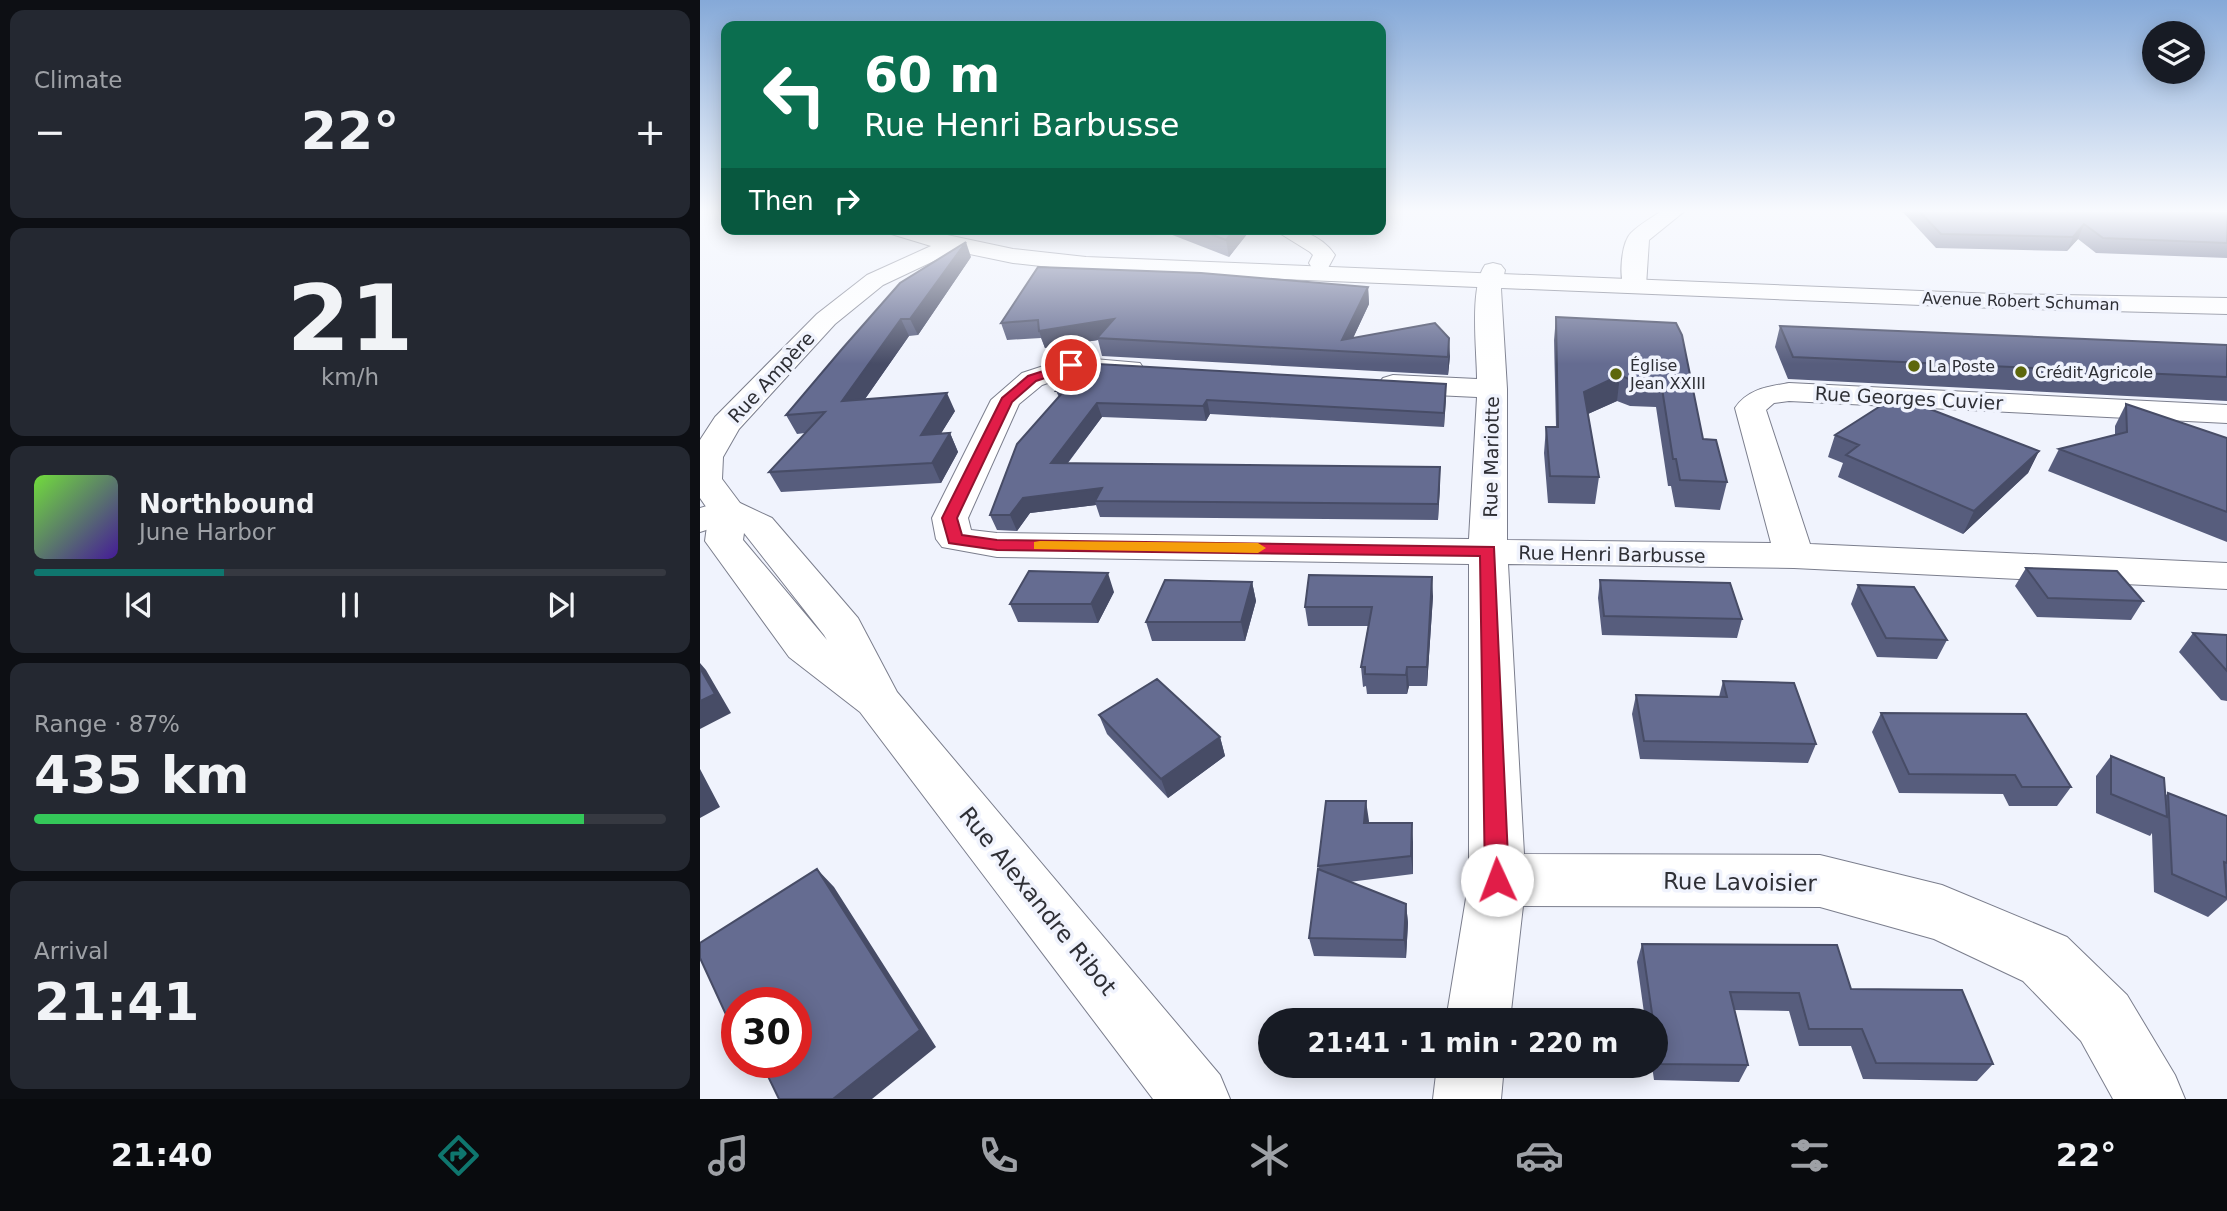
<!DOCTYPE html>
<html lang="en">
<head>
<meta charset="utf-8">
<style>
	body { margin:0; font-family:"DejaVu Sans",sans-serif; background:#242831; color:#f1f3f6; height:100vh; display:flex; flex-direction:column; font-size:26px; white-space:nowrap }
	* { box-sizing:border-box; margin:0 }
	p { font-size:23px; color:#9ea1a6 }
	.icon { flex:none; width:38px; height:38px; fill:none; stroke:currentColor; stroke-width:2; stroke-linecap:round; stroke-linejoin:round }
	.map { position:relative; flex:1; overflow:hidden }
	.sheet { display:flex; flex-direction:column; gap:10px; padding:10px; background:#0d0f14; width:700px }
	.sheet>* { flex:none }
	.banner { position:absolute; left:21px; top:21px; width:665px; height:214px; border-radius:14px; box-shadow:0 4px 18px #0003; background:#0b6e4f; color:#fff; overflow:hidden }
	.controls { position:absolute; left:1442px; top:21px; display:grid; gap:14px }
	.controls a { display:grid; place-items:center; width:63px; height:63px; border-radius:50%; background:#171b24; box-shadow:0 4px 18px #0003; font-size:35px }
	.speed { position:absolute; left:21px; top:987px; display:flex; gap:14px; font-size:35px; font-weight:700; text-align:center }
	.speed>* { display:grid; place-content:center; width:91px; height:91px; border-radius:50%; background:#171b24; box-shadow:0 4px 18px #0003; line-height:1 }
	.speed .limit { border:10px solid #d22; background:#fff; color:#111 }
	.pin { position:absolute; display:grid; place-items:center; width:60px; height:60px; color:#fff; margin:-30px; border:4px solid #fff; border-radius:50%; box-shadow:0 2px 7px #0007 }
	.me { position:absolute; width:77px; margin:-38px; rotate:358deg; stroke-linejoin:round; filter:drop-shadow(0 0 5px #0008) }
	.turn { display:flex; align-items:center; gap:24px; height:147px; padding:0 28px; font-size:32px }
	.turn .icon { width:91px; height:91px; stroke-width:2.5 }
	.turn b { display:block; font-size:49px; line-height:60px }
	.then { display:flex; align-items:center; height:66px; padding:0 28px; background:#0003; gap:14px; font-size:26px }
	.big { font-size:52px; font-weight:800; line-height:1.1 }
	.sheet .card { flex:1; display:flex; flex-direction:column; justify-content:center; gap:10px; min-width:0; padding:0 24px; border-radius:14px; background:#242831 }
	.sheet .dial { align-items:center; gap:0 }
	.dial b { font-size:91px; line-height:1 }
	.song { display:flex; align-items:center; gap:21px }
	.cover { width:84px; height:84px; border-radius:10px; background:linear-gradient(135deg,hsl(100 70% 55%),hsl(260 70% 35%)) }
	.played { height:7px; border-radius:4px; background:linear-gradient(90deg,#0f766e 30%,#363941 30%) }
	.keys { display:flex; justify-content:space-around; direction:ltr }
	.heat { display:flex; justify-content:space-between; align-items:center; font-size:38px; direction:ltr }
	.charge { height:10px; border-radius:5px; background:linear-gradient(90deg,#34c759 87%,#363941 0) }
	.trip { position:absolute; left:558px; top:1008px; width:410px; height:70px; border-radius:35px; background:#171b24; box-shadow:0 4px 18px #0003; font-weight:800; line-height:70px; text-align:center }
	.tab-bar { display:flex; height:112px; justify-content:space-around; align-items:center; background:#090b0e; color:#9ea1a6 }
	.tab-bar .icon { width:49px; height:49px }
	.tab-bar .selected { color:#0f766e }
	.tab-bar b { font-size:32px; color:#f1f3f6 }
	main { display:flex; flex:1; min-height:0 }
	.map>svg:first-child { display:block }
</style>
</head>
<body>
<main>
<section class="sheet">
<div class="card"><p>Climate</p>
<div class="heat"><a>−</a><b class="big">22°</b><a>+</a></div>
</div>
<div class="card dial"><b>21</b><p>km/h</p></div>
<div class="card">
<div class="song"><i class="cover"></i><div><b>Northbound</b><p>June Harbor</p></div></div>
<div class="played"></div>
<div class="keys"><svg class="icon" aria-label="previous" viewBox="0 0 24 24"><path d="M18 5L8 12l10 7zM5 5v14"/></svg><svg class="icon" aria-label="pause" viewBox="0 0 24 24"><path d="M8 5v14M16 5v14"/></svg><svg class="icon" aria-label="next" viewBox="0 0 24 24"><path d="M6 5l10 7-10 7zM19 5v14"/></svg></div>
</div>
<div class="card"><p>Range · 87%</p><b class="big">435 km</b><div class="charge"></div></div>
<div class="card"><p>Arrival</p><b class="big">21:41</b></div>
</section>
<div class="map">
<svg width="1527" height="1099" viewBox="0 0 1527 1099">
	<rect width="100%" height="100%" fill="#f0f3fd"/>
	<!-- built -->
	<path fill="#e6ebfe" d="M 333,229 L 503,229 L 547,235 L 539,245 L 506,243 L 467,233 L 445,240 Z"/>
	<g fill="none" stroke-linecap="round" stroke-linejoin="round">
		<defs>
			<path id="minor" d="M 963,210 L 986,210 L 949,240 L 946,286 L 942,291 L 926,291 C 918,280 921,243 931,233 C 940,224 953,217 963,210 Z
				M 573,229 C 598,229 620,233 635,255 L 628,268 L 612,268 L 609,263 L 613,255 L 610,252 Z
				M 793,263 L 801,265 L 805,270 L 801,289 L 807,389 L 807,540 L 1071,543 L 1035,408 C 1048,389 1067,387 1089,383 L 1527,405 L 1527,423 L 1089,401 L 1074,403 L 1066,410 L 1110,544 L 1527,563 L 1527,589 L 1094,568 L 808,564 L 824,854 L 1120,855 L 1242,885 L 1367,937 L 1427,995 L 1475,1075 L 1485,1099 L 1413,1099 L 1381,1041 L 1323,981 L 1234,939 L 1120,907 L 823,906 L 810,1020 L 746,1020 L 769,880 L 769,564 L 297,557 L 242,547 L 236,539 L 232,518 L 291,400 L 322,373 L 371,357 L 440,363 L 444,369 L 440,375 L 430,378 L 374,374 L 342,385 L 319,404 L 268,518 L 271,530 L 297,533 L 769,539 L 777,397 L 693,393 L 683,390 L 678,384 L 683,378 L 693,375 L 777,379 C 777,351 769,288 785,265 Z
				M 27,500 L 40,503 L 45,511 L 40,519 L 0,532 L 0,508 Z
				M 737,1066 L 804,1066 L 801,1099 L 733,1099 Z"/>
			<path id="major" d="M 185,229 L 219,229 L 313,249 L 386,257 L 1296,294 L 1527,298 L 1527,314 L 1296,308 L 386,271 L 313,263 L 255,251 L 183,285 L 135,324 L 39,429 L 23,457 L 22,479 L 40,503 L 72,518 L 158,618 L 197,692 L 520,1075 L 530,1099 L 453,1099 L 160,712 L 89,657 L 5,541 L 9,511 L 0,498 L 0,440 L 15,417 L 117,314 L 167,275 L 231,246 L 188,233 ZM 44,533 L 124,635 L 127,640 L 43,540 Z"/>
		</defs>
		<!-- minor casing -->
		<use href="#minor" stroke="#7b7e8d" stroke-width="2"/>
		<!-- major casing -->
		<use href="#major" stroke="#7b7e8d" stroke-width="2"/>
		<!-- minor -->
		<use href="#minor" fill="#fff" fill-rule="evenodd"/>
		<!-- major -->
		<use href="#major" fill="#fff" fill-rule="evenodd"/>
	</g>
	<!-- wall -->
	<path fill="#575d7d" d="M 1201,210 L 1527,210 L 1527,258 L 1396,253 L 1378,239 L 1367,251 L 1236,248 Z
		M 457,229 L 551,229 L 529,257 Z
		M 271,257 L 218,335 L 209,336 L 165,399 L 255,411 L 241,433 L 250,433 L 258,452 L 241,483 L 81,492 L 69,472 L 105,433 L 97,434 L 86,415 Z
		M 668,287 L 669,304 L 653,338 L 750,356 L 748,375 L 402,356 L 398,340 L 345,348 L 341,338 L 307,340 L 301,323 Z
		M 856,317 L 976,323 L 1003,439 L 1027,482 L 1020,510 L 975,507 L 971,486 L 968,486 L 956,407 L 930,406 L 917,401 L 888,414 L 899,477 L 895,504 L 848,503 L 844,453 L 846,427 L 856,427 L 854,340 Z
		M 1080,326 L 1527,345 L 1527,401 L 1088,379 L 1075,347 Z
		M 746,384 L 744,427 L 510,414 L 506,421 L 402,417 L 368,463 L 740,482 L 738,520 L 400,517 L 396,505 L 330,513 L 317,531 L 297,530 L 290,515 L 359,397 L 356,391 Z
		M 1426,404 L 1527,438 L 1527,542 L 1348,471 L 1359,449 L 1415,436 L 1415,426 Z
		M 1135,435 L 1339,451 L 1328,473 L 1263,534 L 1138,477 L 1143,463 L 1128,457 Z
		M 1326,568 L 1443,601 L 1431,620 L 1337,617 L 1315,586 Z
		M 900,580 L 1042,619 L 1037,638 L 902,635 L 898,598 Z
		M 552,582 L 556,601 L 545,641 L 452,641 L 446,622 Z
		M 1158,585 L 1247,640 L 1237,659 L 1177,657 L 1151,604 Z
		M 414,592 L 398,623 L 318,622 L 310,604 Z
		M 733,596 L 727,686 L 709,686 L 707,694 L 667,694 L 666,686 L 663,687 L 661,667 L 668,626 L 608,626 L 605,607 Z
		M 1493,633 L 1527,635 L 1527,701 L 1521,700 L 1479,652 Z
		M 1023,681 L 1116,744 L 1108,763 L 940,759 L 932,714 L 936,695 L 1019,697 Z
		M 1181,713 L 1371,787 L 1357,806 L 1309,806 L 1303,794 L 1199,793 L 1172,732 Z
		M 399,715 L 520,737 L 525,756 L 468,798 L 407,734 Z
		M 1411,756 L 1465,796 L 1468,793 L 1527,816 L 1527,900 L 1508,917 L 1454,892 L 1452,833 L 1450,836 L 1396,813 L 1396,776 Z
		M 666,801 L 668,823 L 713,842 L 713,874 L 649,882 L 706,904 L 708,923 L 706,958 L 614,956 L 609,938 L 619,870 L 618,866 Z
		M 942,944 L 1151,989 L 1293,1064 L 1277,1081 L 1163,1079 L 1151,1046 L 1099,1046 L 1089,1011 L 1034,1010 L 1048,1065 L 1039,1082 L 954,1080 L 952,1066 L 956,1066 L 956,1020 L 945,1020 L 937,962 Z"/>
	<!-- shaded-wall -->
	<path fill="#474c66" d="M 1384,224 L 1378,239 L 1367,251 L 1373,237 Z
		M 535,229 L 551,229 L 529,257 L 526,240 Z
		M 266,242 L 271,257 L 218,335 L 210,319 Z
		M 668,287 L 669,304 L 647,351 L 642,340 Z
		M 201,319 L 209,336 L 151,419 L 142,401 Z
		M 414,319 L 397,338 L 398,340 L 345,348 L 339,331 Z
		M 749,338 L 750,356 L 748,375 L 748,357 Z
		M 920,375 L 917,401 L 881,417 L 884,392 Z
		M 746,384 L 746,398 L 744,427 L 744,413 Z
		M 247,393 L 255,411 L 229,453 L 221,435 Z
		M 507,400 L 510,414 L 506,421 L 503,406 Z
		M 397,403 L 402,417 L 356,478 L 351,463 Z
		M 250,433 L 258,452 L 241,483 L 232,463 Z
		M 1339,451 L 1328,473 L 1263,534 L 1274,511 Z
		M 740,467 L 740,482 L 738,520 L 738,504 Z
		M 402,488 L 395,501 L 396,505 L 330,513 L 317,531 L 310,515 L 323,498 Z
		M 408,573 L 414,592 L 398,623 L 391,604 Z
		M 732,577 L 733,596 L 727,686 L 727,667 Z
		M 552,582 L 556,601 L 545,641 L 541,622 Z
		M 0,663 L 6,670 L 31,713 L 0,729 Z
		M 707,667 L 709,686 L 707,694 L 706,675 Z
		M 520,737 L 525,756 L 468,798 L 461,779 Z
		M 0,769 L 20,807 L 0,818 Z
		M 666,801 L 669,821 L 667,842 L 664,823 Z
		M 712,823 L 713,842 L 713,874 L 711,856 Z
		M 117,869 L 134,887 L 236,1047 L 172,1099 L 133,1099 Z
		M 706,904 L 708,923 L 706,958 L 704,940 Z
		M 37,1013 L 37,1026 L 28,1019 Z"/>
	<!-- building -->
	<path fill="#656c91" stroke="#474c66" stroke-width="2" d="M 1218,210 L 1527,210 L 1527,243 L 1403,238 L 1384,224 L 1373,237 L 1241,234 Z
		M 497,229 L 535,229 L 526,240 Z
		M 266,242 L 210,319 L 201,319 L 142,401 L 247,393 L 221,435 L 250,433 L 232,463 L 69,472 L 125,412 L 86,415 L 142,349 L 200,283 Z
		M 338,267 L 501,273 L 668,287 L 642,340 L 735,323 L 749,338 L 748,357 L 397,338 L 414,319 L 339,331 L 338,320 L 301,323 Z
		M 856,317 L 976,323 L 982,335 L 1003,439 L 1016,440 L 1027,482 L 980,480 L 976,459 L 973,459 L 961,382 L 933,381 L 920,375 L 884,392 L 899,477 L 850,476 L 846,427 L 858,427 Z
		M 1080,326 L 1527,345 L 1527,377 L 1093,357 Z
		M 380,363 L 746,384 L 744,413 L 507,400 L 503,406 L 397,403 L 351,463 L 740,467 L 738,504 L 395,501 L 402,488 L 323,498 L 310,515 L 290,515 L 317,444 L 364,391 L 356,391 Z
		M 1196,396 L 1339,451 L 1274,511 L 1146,455 L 1159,445 L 1135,435 Z
		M 1426,404 L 1527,438 L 1527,512 L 1359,449 L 1427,432 Z
		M 1326,568 L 1417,571 L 1443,601 L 1348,598 Z
		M 329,571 L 408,573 L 391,604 L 310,604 Z
		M 609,575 L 732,577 L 727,667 L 707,667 L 706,675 L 665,674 L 665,667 L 661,667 L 672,607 L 605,607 Z
		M 465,580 L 552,582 L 541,622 L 446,622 Z
		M 900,580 L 1030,583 L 1042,619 L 904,616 Z
		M 1158,585 L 1214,587 L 1247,640 L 1186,638 Z
		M 1493,633 L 1527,635 L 1527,671 Z
		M 0,668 L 15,694 L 0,701 Z
		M 457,679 L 520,737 L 461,779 L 399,715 Z
		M 1023,681 L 1094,683 L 1116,744 L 944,741 L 936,695 L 1027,697 Z
		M 1181,713 L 1326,714 L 1371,787 L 1322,787 L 1315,775 L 1209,774 Z
		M 1411,756 L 1464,778 L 1467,817 L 1411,794 Z
		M 1468,793 L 1527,816 L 1527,863 L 1524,862 L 1527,898 L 1472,874 Z
		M 626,801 L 666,801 L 664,823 L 712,823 L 711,856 L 618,866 Z
		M 117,869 L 220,1030 L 133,1099 L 79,1099 L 61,1062 L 96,1062 L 96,1003 L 37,1003 L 37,1013 L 28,1019 L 0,958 L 0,943 Z
		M 618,869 L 706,904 L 704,940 L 609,938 Z
		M 942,944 L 1137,945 L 1151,989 L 1262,990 L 1293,1064 L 1176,1063 L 1162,1029 L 1109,1029 L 1099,993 L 1030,992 L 1048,1065 L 960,1064 L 956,1036 L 956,1020 L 953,1020 Z"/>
	<!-- sky -->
	<linearGradient id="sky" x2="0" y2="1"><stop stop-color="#85a9d8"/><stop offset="0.58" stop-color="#f8fafe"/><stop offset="1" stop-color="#f8fafe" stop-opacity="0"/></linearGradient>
	<rect width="1527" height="364" fill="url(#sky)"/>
	<!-- route -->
	<path fill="#e11d48" stroke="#92132f" stroke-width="2" d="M 371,362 L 377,365 L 375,368 L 336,381 L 312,402 L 257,518 L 262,535 L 297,540 L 794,547 L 809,880 L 805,888 L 797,891 L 789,888 L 785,880 L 780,556 L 297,550 L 249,543 L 242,518 L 302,398 L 328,376 Z"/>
	<!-- slow -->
	<path fill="#f59e0b" d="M 340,541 L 558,543 L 566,548 L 558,553 L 334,549 L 334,542 Z"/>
	<!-- markers -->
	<g fill="#5d670c" stroke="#f0f3fd" stroke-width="2.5">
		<circle cx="1214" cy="366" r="7"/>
		<circle cx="1321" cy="372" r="7"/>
		<circle cx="916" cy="374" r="7"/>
	</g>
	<g text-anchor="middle" stroke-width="7" stroke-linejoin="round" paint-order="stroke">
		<!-- far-street labels -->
		<g font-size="16" fill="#2e2f35" stroke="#f0f3fd">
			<text transform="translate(1321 301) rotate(2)" y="6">Avenue Robert Schuman</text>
		</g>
		<!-- far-poi labels -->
		<g font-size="16" fill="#2e2f35" stroke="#f0f3fd" text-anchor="start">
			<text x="930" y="371">Église<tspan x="930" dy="18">Jean XXIII</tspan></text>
			<text x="1228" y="372">La Poste</text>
			<text x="1335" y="378">Crédit Agricole</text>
		</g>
		<!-- street labels -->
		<g font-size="19" fill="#2e2f35" stroke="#f0f3fd">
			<text transform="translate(71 377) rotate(-47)" y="7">Rue Ampère</text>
			<text transform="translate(1209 398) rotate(3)" y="7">Rue Georges Cuvier</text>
			<text transform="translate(791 457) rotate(-89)" y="7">Rue Mariotte</text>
			<text transform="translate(912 554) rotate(1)" y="7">Rue Henri Barbusse</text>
		</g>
		<!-- near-street labels -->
		<g font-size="23" fill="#2e2f35" stroke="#f0f3fd">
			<text transform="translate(1040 882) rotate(1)" y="8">Rue Lavoisier</text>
			<text transform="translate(338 901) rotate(51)" y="8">Rue Alexandre Ribot</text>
		</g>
	</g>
</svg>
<div class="controls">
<a><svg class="icon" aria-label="layers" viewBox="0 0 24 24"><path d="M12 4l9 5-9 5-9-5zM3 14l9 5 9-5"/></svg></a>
</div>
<div class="speed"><div class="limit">30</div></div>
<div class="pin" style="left:371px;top:365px;background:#d93025"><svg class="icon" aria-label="arrive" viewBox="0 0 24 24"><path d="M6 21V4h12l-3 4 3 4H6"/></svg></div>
<svg class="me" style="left:797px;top:880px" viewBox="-20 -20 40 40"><circle r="19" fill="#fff"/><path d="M0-13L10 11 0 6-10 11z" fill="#e11d48"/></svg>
<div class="trip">21:41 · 1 min · 220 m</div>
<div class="banner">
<div class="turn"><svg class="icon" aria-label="left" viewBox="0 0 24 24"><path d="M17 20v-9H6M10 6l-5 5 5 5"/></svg><div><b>60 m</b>Rue Henri Barbusse</div></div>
<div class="then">Then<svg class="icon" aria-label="right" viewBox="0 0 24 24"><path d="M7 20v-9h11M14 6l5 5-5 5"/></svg></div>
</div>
</div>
</main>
<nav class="tab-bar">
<b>21:40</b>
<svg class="icon selected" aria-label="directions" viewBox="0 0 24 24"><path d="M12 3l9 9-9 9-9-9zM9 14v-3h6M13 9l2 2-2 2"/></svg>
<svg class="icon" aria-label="music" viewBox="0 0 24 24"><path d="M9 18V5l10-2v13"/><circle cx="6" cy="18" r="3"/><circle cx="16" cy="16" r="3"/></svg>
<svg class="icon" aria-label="phone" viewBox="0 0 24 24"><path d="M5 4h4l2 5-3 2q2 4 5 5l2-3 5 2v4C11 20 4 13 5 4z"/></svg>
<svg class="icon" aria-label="climate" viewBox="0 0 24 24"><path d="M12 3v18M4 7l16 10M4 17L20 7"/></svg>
<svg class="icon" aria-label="car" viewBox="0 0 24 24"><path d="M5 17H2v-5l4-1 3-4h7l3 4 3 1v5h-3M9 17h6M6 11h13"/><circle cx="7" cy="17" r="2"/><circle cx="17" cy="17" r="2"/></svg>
<svg class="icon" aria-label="filters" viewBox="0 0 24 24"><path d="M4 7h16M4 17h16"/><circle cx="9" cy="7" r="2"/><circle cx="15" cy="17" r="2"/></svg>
<b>22°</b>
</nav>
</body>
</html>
